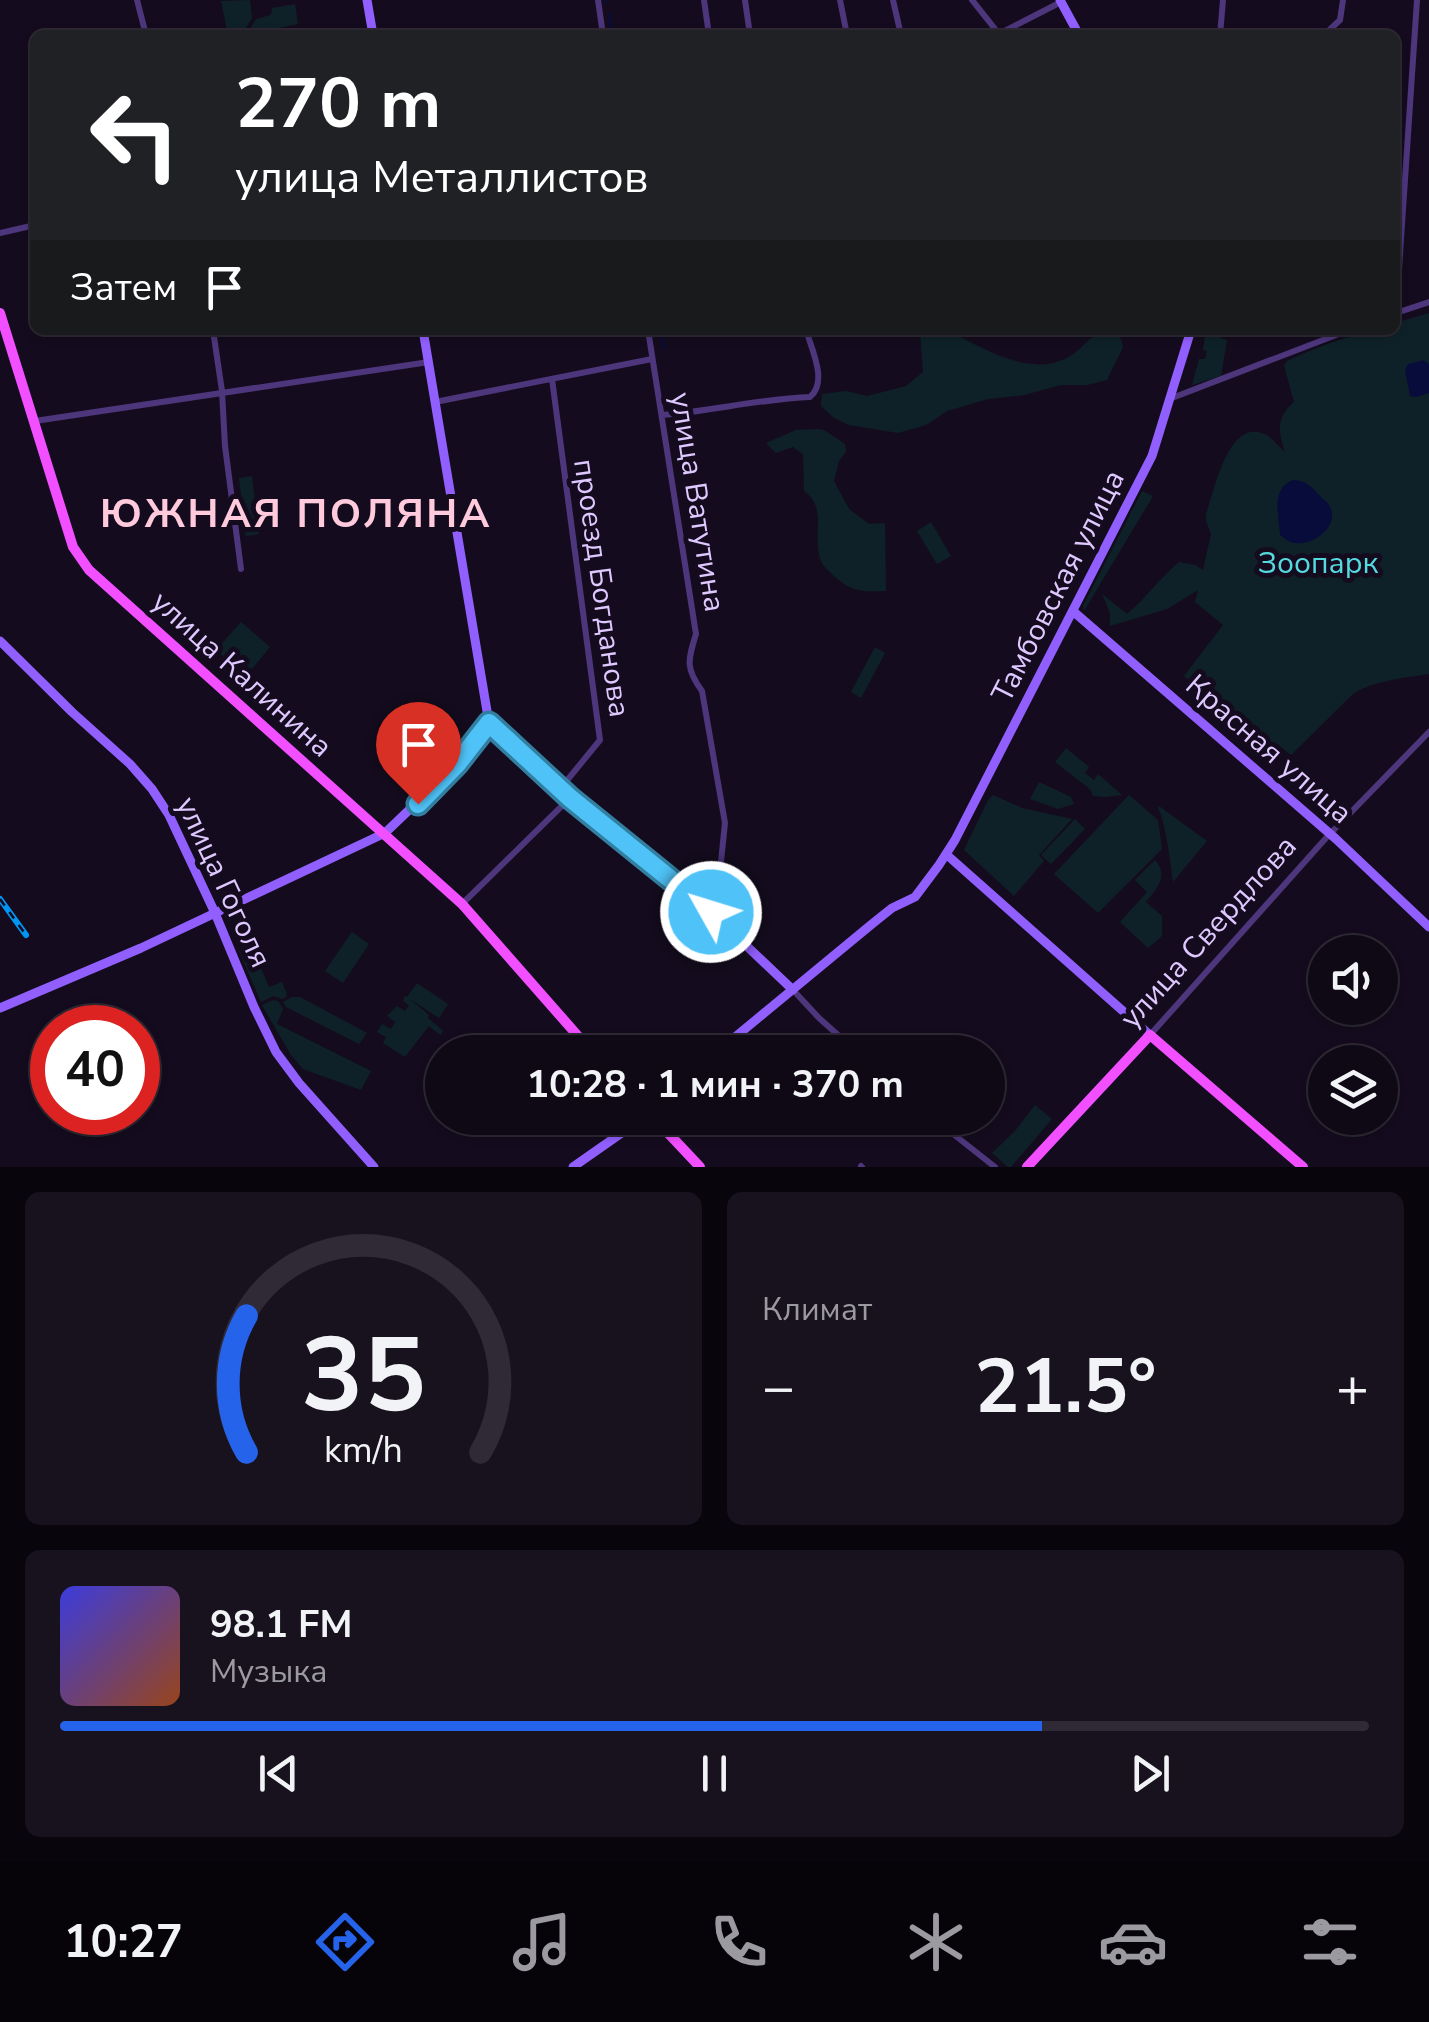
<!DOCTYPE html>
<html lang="ru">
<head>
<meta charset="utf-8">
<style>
	body { margin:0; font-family:"Nunito Sans",sans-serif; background:#18121f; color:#f1f3f6; height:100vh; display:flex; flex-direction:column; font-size:38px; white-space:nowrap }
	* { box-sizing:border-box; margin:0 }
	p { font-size:32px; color:#9b9aa1 }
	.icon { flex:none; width:55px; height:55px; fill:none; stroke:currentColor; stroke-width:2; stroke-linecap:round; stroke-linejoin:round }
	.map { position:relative; height:1167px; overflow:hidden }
	.sheet { display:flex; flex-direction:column; gap:25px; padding:25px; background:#08050c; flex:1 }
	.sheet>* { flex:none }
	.banner { position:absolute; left:30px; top:30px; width:1370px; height:305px; border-radius:15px; box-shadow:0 2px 8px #0004,0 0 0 2px #2f2a35; background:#202124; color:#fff; overflow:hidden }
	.tools { position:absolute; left:1308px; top:935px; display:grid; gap:20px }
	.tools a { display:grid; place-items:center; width:90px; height:90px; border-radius:50%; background:#0f0916; box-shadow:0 2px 8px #0004,0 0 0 2px #2f2a35; font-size:50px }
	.speed { position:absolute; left:30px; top:1005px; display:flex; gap:20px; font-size:50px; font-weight:700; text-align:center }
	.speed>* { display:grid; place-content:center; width:130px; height:130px; border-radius:50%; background:#0f0916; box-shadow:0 2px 8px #0004,0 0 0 2px #2f2a35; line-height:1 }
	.speed .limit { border:15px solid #d22; background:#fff; color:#111 }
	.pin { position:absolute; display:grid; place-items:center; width:85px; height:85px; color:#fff; margin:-102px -42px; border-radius:50% 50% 50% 0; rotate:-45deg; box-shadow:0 0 10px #0007 }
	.pin .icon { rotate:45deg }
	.me { position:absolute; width:110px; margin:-55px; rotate:309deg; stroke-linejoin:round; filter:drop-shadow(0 0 8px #0008) }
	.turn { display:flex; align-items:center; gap:35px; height:210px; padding:0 40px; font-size:45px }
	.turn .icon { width:130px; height:130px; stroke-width:2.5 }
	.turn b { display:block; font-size:70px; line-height:85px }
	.then { display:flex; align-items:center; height:95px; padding:0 40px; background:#0003; gap:20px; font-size:38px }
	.big { font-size:75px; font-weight:700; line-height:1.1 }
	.sheet .card { flex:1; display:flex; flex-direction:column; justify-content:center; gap:15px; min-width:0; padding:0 35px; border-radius:15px; background:#18121f }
	.sheet .dial { align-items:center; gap:0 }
	.dial svg { height:260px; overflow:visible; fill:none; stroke:#2f2a35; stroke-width:7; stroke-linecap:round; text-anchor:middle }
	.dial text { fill:#f1f3f6; stroke:none }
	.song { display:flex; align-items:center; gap:30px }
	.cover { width:120px; height:120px; border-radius:15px; background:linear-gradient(135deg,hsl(240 70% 55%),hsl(20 70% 35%)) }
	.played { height:10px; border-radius:5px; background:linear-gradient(90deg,#2563eb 75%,#2f2a35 75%) }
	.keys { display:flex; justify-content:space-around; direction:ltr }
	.heat { display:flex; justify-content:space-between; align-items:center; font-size:55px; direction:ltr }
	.sheet .tiles { flex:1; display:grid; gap:25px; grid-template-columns:1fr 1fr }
	.card:last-child { grid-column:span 2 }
	.trip { position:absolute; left:425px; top:1035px; width:580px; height:100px; border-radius:50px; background:#0f0916; box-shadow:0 2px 8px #0004,0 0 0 2px #2f2a35; font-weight:700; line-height:100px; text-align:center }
	.dock { display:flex; height:160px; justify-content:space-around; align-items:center; background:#060409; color:#9b9aa1 }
	.dock .icon { width:70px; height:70px }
	.dock .active { color:#2563eb }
	.dock b { font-size:45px; color:#f1f3f6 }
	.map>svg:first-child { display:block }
</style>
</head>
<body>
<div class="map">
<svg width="1429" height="1167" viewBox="0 0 1429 1167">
	<rect width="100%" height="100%" fill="#140c1e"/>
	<!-- green -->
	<path fill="#0f2128" d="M 250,0 L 252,18 L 242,35 L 228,35 L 221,1 Z
		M 295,4 L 298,24 L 246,35 L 256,19 L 271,15 L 272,8 Z
		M 1429,313 L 1429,674 C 1404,678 1377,680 1354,693 L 1291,755 L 1282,748 L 1277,753 L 1184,676 L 1223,625 L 1195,602 L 1198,590 L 1167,609 L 1110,626 L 1110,613 L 1102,594 L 1127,614 C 1146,598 1160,578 1179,562 L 1195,565 L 1203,570 L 1211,534 L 1206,521 L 1206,514 C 1215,490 1229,413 1268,436 C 1274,440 1280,448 1285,452 C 1278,432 1276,417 1294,402 L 1284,365 L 1287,361 C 1321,346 1357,330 1395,330 L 1395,323 Z
		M 947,330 C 979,346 1027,377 1065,359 C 1090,347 1083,333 1118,330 L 1123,347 L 1107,380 L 1087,385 L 1061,385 L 1024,395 L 988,399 L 947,411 L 926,425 L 898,433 L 849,425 L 834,418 L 821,406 L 822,394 L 846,391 L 867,396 L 906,386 L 923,372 L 920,331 Z
		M 1206,330 L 1225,330 L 1224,334 L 1220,338 L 1227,340 L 1221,376 L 1192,385 L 1199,359 L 1205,359 L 1207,351 L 1203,350 Z
		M 819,429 L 824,430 L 845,444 L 846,452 L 839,461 L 834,481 L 849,509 L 869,524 L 885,523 L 886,591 C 864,592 851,592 834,576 C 833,575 824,566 823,565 C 809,540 830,509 804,491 L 803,454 L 793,447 L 776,453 L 766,443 L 796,430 Z
		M 252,476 L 259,534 L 246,536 L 239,478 Z
		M 1142,491 L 1153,496 L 1084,611 L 1083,606 Z
		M 931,522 L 951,556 L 937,564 L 917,531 Z
		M 241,622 L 270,647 L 246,676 L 216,650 Z
		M 875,647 L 885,653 L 861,698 L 851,692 Z
		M 1066,748 L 1089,767 L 1085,773 L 1094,780 L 1098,774 L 1122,795 L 1106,797 L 1093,796 L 1090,789 L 1055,762 Z
		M 1039,782 L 1071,797 L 1074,804 L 1058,809 L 1030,799 Z
		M 993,795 L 1022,808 L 1072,819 L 1039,855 L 1044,861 L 1014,896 L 964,850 L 988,800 Z
		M 1129,795 L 1158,820 L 1162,849 L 1098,913 L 1054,874 Z
		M 1159,806 L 1207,841 L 1173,882 C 1171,865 1165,820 1158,808 Z
		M 1075,819 L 1085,829 L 1051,864 L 1041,855 Z
		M 1155,860 C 1169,876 1157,888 1146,902 L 1162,916 L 1162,936 L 1148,948 L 1120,922 L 1147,892 L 1135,880 Z
		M 352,932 L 369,944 L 343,983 L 325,971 Z
		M 251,945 L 269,987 L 282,982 L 287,994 L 286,997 L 282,999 L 273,996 L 261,1002 L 239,951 Z
		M 417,983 L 448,1004 L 439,1018 L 410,999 L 429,1015 L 428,1018 L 443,1031 L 440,1035 L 429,1026 L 405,1057 L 383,1043 L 386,1037 L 377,1032 L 382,1024 L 391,1029 L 395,1022 L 387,1016 L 397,1006 L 405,1011 L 409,1006 L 403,1000 L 405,996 L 407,997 Z
		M 292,997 L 300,997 L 367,1033 L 359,1044 L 286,1007 L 283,1002 Z
		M 273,1000 L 278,1001 L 283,1009 L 277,1024 L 371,1071 L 361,1090 L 303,1069 L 291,1055 L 262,1005 Z
		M 1035,1105 L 1052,1119 L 1011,1167 L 1008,1167 L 992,1153 L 1015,1131 Z"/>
	<!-- water -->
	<path fill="#080c3a" d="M 1424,360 L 1429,364 L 1429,393 L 1416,397 L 1410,396 L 1405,370 L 1408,364 Z
		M 1293,480 C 1307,481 1311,486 1320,496 C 1324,500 1329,503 1331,509 C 1338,528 1312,546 1294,543 C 1288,542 1286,539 1280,535 C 1279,515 1270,489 1293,480 Z"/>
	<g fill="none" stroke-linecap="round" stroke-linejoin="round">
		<!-- stream -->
		<path stroke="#080c3a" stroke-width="2.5" d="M 607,0 L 607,2
			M 609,14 L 612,35
			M 661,330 L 664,348"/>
		<!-- street -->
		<path stroke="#4e367d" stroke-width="6" d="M 137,0 L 146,35
			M 598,0 L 603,35
			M 704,0 L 709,35
			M 745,0 L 750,35
			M 840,0 L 847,35
			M 893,0 L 901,35
			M 972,0 L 999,34
			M 997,35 L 1061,2
			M 1220,35 L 1223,0
			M 1324,35 L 1340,20 L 1343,0
			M 0,233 L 35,225
			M 1396,313 L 1429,302
			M 1396,314 L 1417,0
			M 213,330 L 222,391 L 225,446 L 241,569
			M 648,330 L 696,634 C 688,660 685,668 702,691 L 725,823 L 717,900 L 711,912
			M 552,379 L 600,740 L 560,789
			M 1172,398 L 1349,330
			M 435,402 L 652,359
			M 662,415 C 712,411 760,399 810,397 C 828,382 812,350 806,330
			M 35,421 L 429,362
			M 462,904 L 570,798
			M 793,990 L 819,1018 L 857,1052
			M 1150,1035 L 1326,838 L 1429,732
			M 933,1118 L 995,1167
			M 861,1166 L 862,1167"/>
		<!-- secondary -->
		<path stroke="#925fff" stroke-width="9" d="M 367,0 L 373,35
			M 1060,0 L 1079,35
			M 423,330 L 489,723
			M 1074,612 L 1336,839 L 1429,927
			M 0,641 L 72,712 L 130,764 L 152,789 L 169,815 L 215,913 L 254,1007 L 276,1052 L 299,1083 L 374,1167
			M 489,723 L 570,798 L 711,912 L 793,990
			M 947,855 L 1150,1035
			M 0,1008 L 141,948 L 385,833 L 457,764 L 489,723
			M 717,1052 L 872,924 L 892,908 L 915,897 L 939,865 L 955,840 L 1152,456 L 1191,330
			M 573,1167 L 643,1118"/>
		<!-- primary -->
		<path stroke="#f14fff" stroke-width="10" d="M 0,313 L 73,547 L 89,570 L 462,904 L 592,1052
			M 654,1118 L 700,1167
			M 1027,1167 L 1150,1035 L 1303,1167"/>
		<defs>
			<path id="rail" d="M 0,899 L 26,935"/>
		</defs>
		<!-- rail casing -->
		<use href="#rail" stroke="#0094f3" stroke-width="6"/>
		<!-- rail -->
		<use href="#rail" stroke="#140c1e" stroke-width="2.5" stroke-dasharray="8" stroke-linecap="butt"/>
	</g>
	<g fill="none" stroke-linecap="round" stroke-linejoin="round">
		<defs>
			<path id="route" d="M 418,804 L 457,764 L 489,723 L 570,798 L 711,912"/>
		</defs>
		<!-- route casing -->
		<use href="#route" stroke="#337fa1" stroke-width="25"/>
		<!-- route -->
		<use href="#route" stroke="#4fc3f7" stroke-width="18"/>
	</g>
	<g text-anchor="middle" stroke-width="10" stroke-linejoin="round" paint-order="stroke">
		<!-- street labels -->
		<g font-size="30" fill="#dfc8ff" stroke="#140c1e">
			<text transform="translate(698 502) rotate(81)" y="10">улица Ватутина</text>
			<text transform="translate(1058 586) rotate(-63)" y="10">Тамбовская улица</text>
			<text transform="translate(602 588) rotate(82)" y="10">проезд Богданова</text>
			<text transform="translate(242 674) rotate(42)" y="10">улица Калинина</text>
			<text transform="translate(1269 749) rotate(41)" y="10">Красная улица</text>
			<text transform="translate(224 882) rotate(65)" y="10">улица Гоголя</text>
			<text transform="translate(1208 932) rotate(-48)" y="10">улица Свердлова</text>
		</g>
		<!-- park labels -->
		<g font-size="30" fill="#54d9df" stroke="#140c1e">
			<text x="1318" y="573">Зоопарк</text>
		</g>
		<!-- district labels -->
		<g font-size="40" font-weight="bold" letter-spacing="2.5" fill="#ffcadc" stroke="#140c1e">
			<text x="296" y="527">ЮЖНАЯ ПОЛЯНА</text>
		</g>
	</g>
</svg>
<div class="tools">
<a><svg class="icon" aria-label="sound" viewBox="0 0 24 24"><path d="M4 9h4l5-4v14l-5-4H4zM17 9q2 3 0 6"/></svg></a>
<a><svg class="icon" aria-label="layers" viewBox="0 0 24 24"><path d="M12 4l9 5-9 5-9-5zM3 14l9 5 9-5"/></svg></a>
</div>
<div class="speed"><div class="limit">40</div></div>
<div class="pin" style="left:418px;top:804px;background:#d93025"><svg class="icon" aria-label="arrive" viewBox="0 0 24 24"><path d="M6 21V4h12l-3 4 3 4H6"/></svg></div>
<svg class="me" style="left:711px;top:912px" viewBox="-20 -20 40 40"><circle r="17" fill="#4fc3f7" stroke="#fff" stroke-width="3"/><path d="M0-11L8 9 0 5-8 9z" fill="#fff"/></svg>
<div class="trip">10:28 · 1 мин · 370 m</div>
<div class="banner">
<div class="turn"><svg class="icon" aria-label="left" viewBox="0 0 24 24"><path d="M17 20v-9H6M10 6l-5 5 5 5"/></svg><div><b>270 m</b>улица Металлистов</div></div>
<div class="then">Затем<svg class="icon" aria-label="arrive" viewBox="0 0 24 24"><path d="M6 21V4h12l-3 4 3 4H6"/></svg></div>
</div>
</div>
<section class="sheet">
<div class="tiles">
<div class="card dial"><svg viewBox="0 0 100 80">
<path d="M14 69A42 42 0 1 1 86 69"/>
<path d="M14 69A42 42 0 0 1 14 27" stroke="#2563eb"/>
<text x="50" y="56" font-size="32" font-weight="700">35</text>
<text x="50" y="72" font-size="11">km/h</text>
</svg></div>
<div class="card"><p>Климат</p>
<div class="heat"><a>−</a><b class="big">21.5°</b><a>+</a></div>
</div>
<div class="card">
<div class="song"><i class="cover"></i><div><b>98.1 FM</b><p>Музыка</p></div></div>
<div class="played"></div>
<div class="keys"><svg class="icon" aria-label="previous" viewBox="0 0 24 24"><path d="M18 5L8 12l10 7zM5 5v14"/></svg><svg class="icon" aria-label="pause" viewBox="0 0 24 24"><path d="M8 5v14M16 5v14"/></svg><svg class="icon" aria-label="next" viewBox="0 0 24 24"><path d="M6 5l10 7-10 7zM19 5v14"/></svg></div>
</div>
</div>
</section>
<nav class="dock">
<b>10:27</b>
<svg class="icon active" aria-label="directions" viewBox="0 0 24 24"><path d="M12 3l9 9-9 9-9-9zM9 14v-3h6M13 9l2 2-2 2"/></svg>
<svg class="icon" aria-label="music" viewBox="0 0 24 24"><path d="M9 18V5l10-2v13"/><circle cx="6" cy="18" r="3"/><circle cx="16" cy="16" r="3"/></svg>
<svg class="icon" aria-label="phone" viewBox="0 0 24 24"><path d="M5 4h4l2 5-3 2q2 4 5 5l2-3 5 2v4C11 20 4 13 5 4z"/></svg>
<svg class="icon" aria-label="climate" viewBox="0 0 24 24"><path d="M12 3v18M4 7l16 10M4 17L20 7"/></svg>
<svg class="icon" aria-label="car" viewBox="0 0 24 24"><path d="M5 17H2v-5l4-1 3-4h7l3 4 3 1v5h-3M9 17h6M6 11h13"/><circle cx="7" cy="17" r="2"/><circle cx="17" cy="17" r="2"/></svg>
<svg class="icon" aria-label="filters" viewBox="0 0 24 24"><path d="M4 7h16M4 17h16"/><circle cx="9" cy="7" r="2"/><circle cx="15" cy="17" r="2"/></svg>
</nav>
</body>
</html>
